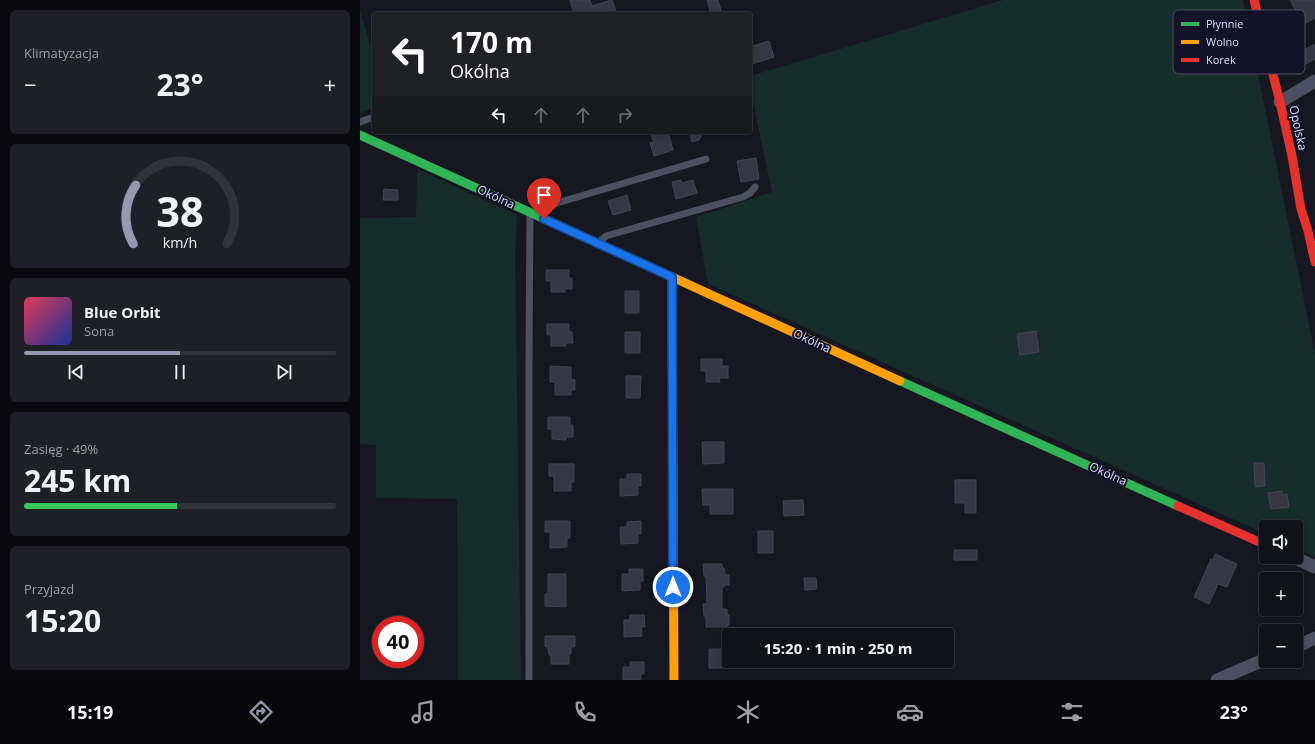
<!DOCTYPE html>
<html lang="pl">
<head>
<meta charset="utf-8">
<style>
	body { margin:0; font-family:"Open Sans",sans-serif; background:#1e1f27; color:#f1f3f6; height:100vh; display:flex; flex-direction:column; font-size:15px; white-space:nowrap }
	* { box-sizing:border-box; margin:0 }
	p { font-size:13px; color:#9c9da2 }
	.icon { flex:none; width:22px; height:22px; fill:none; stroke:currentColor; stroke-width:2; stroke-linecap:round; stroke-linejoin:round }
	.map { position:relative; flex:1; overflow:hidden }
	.sheet { display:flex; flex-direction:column; gap:10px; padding:10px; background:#09090e; width:360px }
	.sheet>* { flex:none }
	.banner { position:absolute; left:12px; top:12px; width:380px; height:122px; border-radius:4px; box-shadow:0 2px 6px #0003,0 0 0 1px #303139; background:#202124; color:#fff; overflow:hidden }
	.buttons { position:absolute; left:899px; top:520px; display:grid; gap:8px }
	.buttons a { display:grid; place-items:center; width:44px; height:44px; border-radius:4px; background:#11111a; box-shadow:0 2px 6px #0003,0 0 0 1px #303139; font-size:20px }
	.speed { position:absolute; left:12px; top:616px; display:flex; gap:8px; font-size:20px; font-weight:700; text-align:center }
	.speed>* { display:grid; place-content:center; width:52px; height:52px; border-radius:50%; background:#11111a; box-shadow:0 2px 6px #0003,0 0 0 1px #303139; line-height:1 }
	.speed .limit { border:6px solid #d22; background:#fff; color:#111 }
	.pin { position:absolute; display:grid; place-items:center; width:34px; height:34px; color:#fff; margin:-41px -17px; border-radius:50% 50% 50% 0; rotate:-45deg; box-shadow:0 0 4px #0007 }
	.pin .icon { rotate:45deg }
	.me { position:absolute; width:44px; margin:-22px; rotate:0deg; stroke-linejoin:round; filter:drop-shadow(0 0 3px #0008) }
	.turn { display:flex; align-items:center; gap:14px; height:84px; padding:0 12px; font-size:18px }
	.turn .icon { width:52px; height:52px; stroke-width:2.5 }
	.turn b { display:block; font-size:28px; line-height:34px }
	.lanes { display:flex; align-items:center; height:38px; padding:0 12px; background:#0003; justify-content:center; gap:20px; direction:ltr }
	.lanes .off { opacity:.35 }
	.big { font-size:30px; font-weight:700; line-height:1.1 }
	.sheet .tile { flex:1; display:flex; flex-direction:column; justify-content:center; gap:6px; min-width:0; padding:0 14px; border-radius:6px; background:#1e1f27 }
	.sheet .dial { align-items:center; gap:0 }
	.dial svg { height:104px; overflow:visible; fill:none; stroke:#303139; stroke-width:7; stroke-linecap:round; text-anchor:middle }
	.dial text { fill:#f1f3f6; stroke:none }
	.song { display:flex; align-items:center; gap:12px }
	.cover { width:48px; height:48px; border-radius:6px; background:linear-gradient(135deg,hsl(350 70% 55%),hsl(230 70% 35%)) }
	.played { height:4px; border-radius:2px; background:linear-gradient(90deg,#9798b0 50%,#303139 50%) }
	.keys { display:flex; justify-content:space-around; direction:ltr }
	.heat { display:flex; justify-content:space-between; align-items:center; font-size:22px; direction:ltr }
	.charge { height:6px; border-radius:3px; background:linear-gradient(90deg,#34c759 49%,#303139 0) }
	.trip { position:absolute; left:362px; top:628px; width:232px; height:40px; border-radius:4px; background:#11111a; box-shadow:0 2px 6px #0003,0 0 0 1px #303139; font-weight:700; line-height:40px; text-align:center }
	.dock { display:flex; height:64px; justify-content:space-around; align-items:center; background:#07070a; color:#9c9da2 }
	.dock .icon { width:28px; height:28px }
	.dock .current { color:#9798b0 }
	.dock b { font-size:18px; color:#f1f3f6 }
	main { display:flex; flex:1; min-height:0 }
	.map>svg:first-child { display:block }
</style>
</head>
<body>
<main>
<section class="sheet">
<div class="tile"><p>Klimatyzacja</p>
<div class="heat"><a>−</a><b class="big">23°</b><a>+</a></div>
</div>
<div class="tile dial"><svg viewBox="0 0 100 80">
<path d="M14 69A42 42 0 1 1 86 69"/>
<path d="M14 69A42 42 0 0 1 16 24" stroke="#9798b0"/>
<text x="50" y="56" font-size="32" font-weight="700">38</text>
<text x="50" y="72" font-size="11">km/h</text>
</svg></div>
<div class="tile">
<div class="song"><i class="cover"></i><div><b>Blue Orbit</b><p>Sona</p></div></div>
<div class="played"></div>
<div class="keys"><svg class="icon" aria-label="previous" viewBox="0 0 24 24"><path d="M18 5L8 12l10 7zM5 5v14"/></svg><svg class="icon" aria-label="pause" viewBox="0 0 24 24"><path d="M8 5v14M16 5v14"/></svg><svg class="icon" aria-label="next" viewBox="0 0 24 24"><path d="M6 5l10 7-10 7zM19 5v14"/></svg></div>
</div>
<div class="tile"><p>Zasięg · 49%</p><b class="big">245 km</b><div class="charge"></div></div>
<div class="tile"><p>Przyjazd</p><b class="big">15:20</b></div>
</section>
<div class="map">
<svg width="955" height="680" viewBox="0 0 955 680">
	<rect width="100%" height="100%" fill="#171722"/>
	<!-- green -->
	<path fill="#162d2a" d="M 643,0 L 883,0 L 955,354 L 955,557 L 936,548 L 936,527 L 906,527 L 906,534 L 348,284 L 336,217 L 412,192 L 390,88 L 390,76 Z
		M 0,11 L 14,57 L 14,108 L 0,113 Z
		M 57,169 L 157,215 L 155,252 L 161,680 L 98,680 L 97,499 L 16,498 L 16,445 L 0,444 L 0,218 L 56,217 Z"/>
	<!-- building -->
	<path fill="#363644" stroke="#434355" d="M 210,0 L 230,0 L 232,6 L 252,0 L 256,11 L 246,14 L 214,14 Z
		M 347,0 L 358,0 L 362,14 L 351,14 Z
		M 930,0 L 955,0 L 955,18 L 935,29 L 929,19 L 938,14 Z
		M 409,41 L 414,57 L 392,64 L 390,58 L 390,47 Z
		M 955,44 L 955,59 L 940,67 L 933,56 Z
		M 300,132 L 308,132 L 313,150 L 294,156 L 290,143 L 294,142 L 291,134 Z
		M 329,132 L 343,132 L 339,140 L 332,142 Z
		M 396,158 L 399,179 L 381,182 L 377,161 Z
		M 321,180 L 322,183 L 333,180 L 337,193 L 316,199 L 312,182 Z
		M 24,189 L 38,190 L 38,200 L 23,200 Z
		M 267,195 L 271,210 L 253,215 L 248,201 Z
		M 186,270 L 209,270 L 209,278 L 212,278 L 212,289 L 205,289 L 205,292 L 191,292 L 191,281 L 186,281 Z
		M 265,291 L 279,291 L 279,313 L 265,313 Z
		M 187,324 L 209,324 L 209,332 L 212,332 L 213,343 L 206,343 L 206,346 L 191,346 L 191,335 L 187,335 Z
		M 676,331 L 679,352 L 660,355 L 657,334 Z
		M 265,332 L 280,332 L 280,353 L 265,353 Z
		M 341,359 L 362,359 L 362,366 L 368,366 L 368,378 L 359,378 L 360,382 L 346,382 L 346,371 L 341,371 Z
		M 190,366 L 211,367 L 211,379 L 215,380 L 215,390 L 211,390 L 211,395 L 195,395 L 195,382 L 190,382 Z
		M 266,376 L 281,376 L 280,398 L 266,398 Z
		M 188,417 L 210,417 L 210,425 L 213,425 L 213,437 L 206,437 L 206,440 L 192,439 L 192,429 L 188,429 Z
		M 342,442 L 364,442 L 364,463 L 343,464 Z
		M 894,463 L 904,463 L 905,486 L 895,487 Z
		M 189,464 L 214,464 L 214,482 L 211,482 L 211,491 L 194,491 L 194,476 L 189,476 Z
		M 267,474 L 281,474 L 281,486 L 278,486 L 278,495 L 260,496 L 260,479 L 267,479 Z
		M 595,480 L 616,480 L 616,513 L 605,513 L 605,503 L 595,503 Z
		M 342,489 L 373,489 L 373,514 L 350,514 L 350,505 L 343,505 Z
		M 922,491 L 922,495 L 927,494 L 929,507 L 911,509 L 908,493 Z
		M 443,500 L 444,515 L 424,516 L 423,501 Z
		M 185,521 L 210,521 L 210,538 L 207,538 L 207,547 L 190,548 L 190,532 L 185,532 Z
		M 281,521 L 281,534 L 278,534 L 278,543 L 261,544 L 260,527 L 267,527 L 267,522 Z
		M 398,531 L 413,531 L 413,553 L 398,553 Z
		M 594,550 L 617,550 L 617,560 L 594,560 Z
		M 855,554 L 877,564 L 867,587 L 858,584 L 849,604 L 834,597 L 851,559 L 853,560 Z
		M 343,564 L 362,564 L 362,568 L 364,568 L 365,575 L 369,575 L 369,585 L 364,585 L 364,587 L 362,587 L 362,609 L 367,609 L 367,615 L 369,615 L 369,625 L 367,625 L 367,627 L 346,627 L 346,616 L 344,616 L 343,604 L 347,604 L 346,576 L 344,576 Z
		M 269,569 L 283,569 L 283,581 L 280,581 L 280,590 L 262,591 L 262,574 L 269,574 Z
		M 188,574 L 206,574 L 206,607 L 185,606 L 185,594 L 188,594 Z
		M 444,578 L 456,578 L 457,589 L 445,590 Z
		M 270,615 L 284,615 L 285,627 L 281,627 L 282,636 L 264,637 L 264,620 L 270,620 Z
		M 185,636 L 215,636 L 215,647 L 211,647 L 211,654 L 209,654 L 209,664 L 191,664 L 191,655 L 189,655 L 188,647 L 185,647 Z
		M 349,649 L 363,649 L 363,655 L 369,655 L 369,668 L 349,668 Z
		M 270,662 L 284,662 L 284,674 L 281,674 L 281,680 L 263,680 L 263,667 L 270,667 Z"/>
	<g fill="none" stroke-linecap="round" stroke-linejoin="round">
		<!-- lane -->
		<path stroke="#4d4f62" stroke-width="7" d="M 0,122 L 14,117
			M 239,242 L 246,236 L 383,197 L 390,193 L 395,187
			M 169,680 L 169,360 L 170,213 L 190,205 L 346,159"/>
		<!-- street -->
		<path stroke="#4d4f62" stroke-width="13" d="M 920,102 L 955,81
			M 933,557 L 955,567
			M 936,647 L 955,638
			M 857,680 L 906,659"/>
		<!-- fast -->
		<path stroke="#30b455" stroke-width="9" d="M 0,135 L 288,266
			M 540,381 L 818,506"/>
		<!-- slow -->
		<path stroke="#ff9f0a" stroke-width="9" d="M 288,266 L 540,381
			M 313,465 L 314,680"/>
		<!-- jam -->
		<path stroke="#e5322d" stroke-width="9" d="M 894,0 L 920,102 L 932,156 L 941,209 L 948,231 L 955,262
			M 312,277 L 313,465
			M 818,506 L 906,545"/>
	</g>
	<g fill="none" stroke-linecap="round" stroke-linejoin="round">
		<defs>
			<path id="route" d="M 184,219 L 312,277 L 313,587"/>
		</defs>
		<!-- route casing -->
		<use href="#route" stroke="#114b97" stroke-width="10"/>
		<!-- route -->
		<use href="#route" stroke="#1a73e8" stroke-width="7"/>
	</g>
	<g text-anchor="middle" stroke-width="4" stroke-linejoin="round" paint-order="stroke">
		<!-- street labels -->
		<g font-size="12" fill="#dcddfc" stroke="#131227">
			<text transform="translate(938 128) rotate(78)" y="4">Opolska</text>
			<text transform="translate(136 197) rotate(25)" y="4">Okólna</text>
			<text transform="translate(452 341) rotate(25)" y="4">Okólna</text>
			<text transform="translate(748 474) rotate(24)" y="4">Okólna</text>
		</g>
	</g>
	<!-- legend -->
	<rect x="813" y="10" width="132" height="64" rx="6" fill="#131227" stroke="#4f4f67" stroke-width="1"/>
	<rect x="821" y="22" width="18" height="4" fill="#30b455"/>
	<rect x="821" y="40" width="18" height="4" fill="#ff9f0a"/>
	<rect x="821" y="58" width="18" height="4" fill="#e5322d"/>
	<g font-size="11" fill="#dcddfc">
		<text x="846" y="28">Płynnie</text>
		<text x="846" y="46">Wolno</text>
		<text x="846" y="64">Korek</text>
	</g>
</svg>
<div class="buttons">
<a><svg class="icon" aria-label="sound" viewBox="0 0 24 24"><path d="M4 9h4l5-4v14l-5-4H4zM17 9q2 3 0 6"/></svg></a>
<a>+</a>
<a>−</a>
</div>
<div class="speed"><div class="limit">40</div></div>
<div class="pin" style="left:184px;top:219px;background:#d93025"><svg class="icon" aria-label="arrive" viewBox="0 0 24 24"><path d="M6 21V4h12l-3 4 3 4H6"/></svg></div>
<svg class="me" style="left:313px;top:587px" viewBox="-20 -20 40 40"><circle r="17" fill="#1a73e8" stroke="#fff" stroke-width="3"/><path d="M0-11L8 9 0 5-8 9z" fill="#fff"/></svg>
<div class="trip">15:20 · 1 min · 250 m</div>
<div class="banner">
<div class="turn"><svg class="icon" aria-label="left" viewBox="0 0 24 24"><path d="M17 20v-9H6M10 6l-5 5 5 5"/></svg><div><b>170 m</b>Okólna</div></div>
<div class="lanes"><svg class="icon" aria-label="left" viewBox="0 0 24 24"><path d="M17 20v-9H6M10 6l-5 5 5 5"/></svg><svg class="icon off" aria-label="ahead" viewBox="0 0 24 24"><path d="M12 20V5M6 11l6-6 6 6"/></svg><svg class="icon off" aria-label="ahead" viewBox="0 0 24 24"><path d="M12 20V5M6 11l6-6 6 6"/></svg><svg class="icon off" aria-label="right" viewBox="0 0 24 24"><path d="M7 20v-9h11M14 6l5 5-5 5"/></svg></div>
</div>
</div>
</main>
<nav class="dock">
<b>15:19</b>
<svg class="icon current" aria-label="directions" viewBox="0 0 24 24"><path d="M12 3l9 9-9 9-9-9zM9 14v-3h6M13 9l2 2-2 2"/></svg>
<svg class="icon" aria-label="music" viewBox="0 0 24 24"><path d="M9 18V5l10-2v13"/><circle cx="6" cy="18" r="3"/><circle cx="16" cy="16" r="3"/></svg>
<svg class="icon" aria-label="phone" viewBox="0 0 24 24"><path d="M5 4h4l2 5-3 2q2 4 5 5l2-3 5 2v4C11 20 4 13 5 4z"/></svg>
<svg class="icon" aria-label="climate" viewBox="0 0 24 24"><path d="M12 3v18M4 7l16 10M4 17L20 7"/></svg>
<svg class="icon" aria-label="car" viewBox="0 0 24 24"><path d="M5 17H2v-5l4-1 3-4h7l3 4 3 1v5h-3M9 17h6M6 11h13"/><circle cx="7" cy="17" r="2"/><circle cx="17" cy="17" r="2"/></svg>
<svg class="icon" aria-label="filters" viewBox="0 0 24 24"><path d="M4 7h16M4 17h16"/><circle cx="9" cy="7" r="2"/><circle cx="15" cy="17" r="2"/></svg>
<b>23°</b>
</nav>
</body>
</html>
